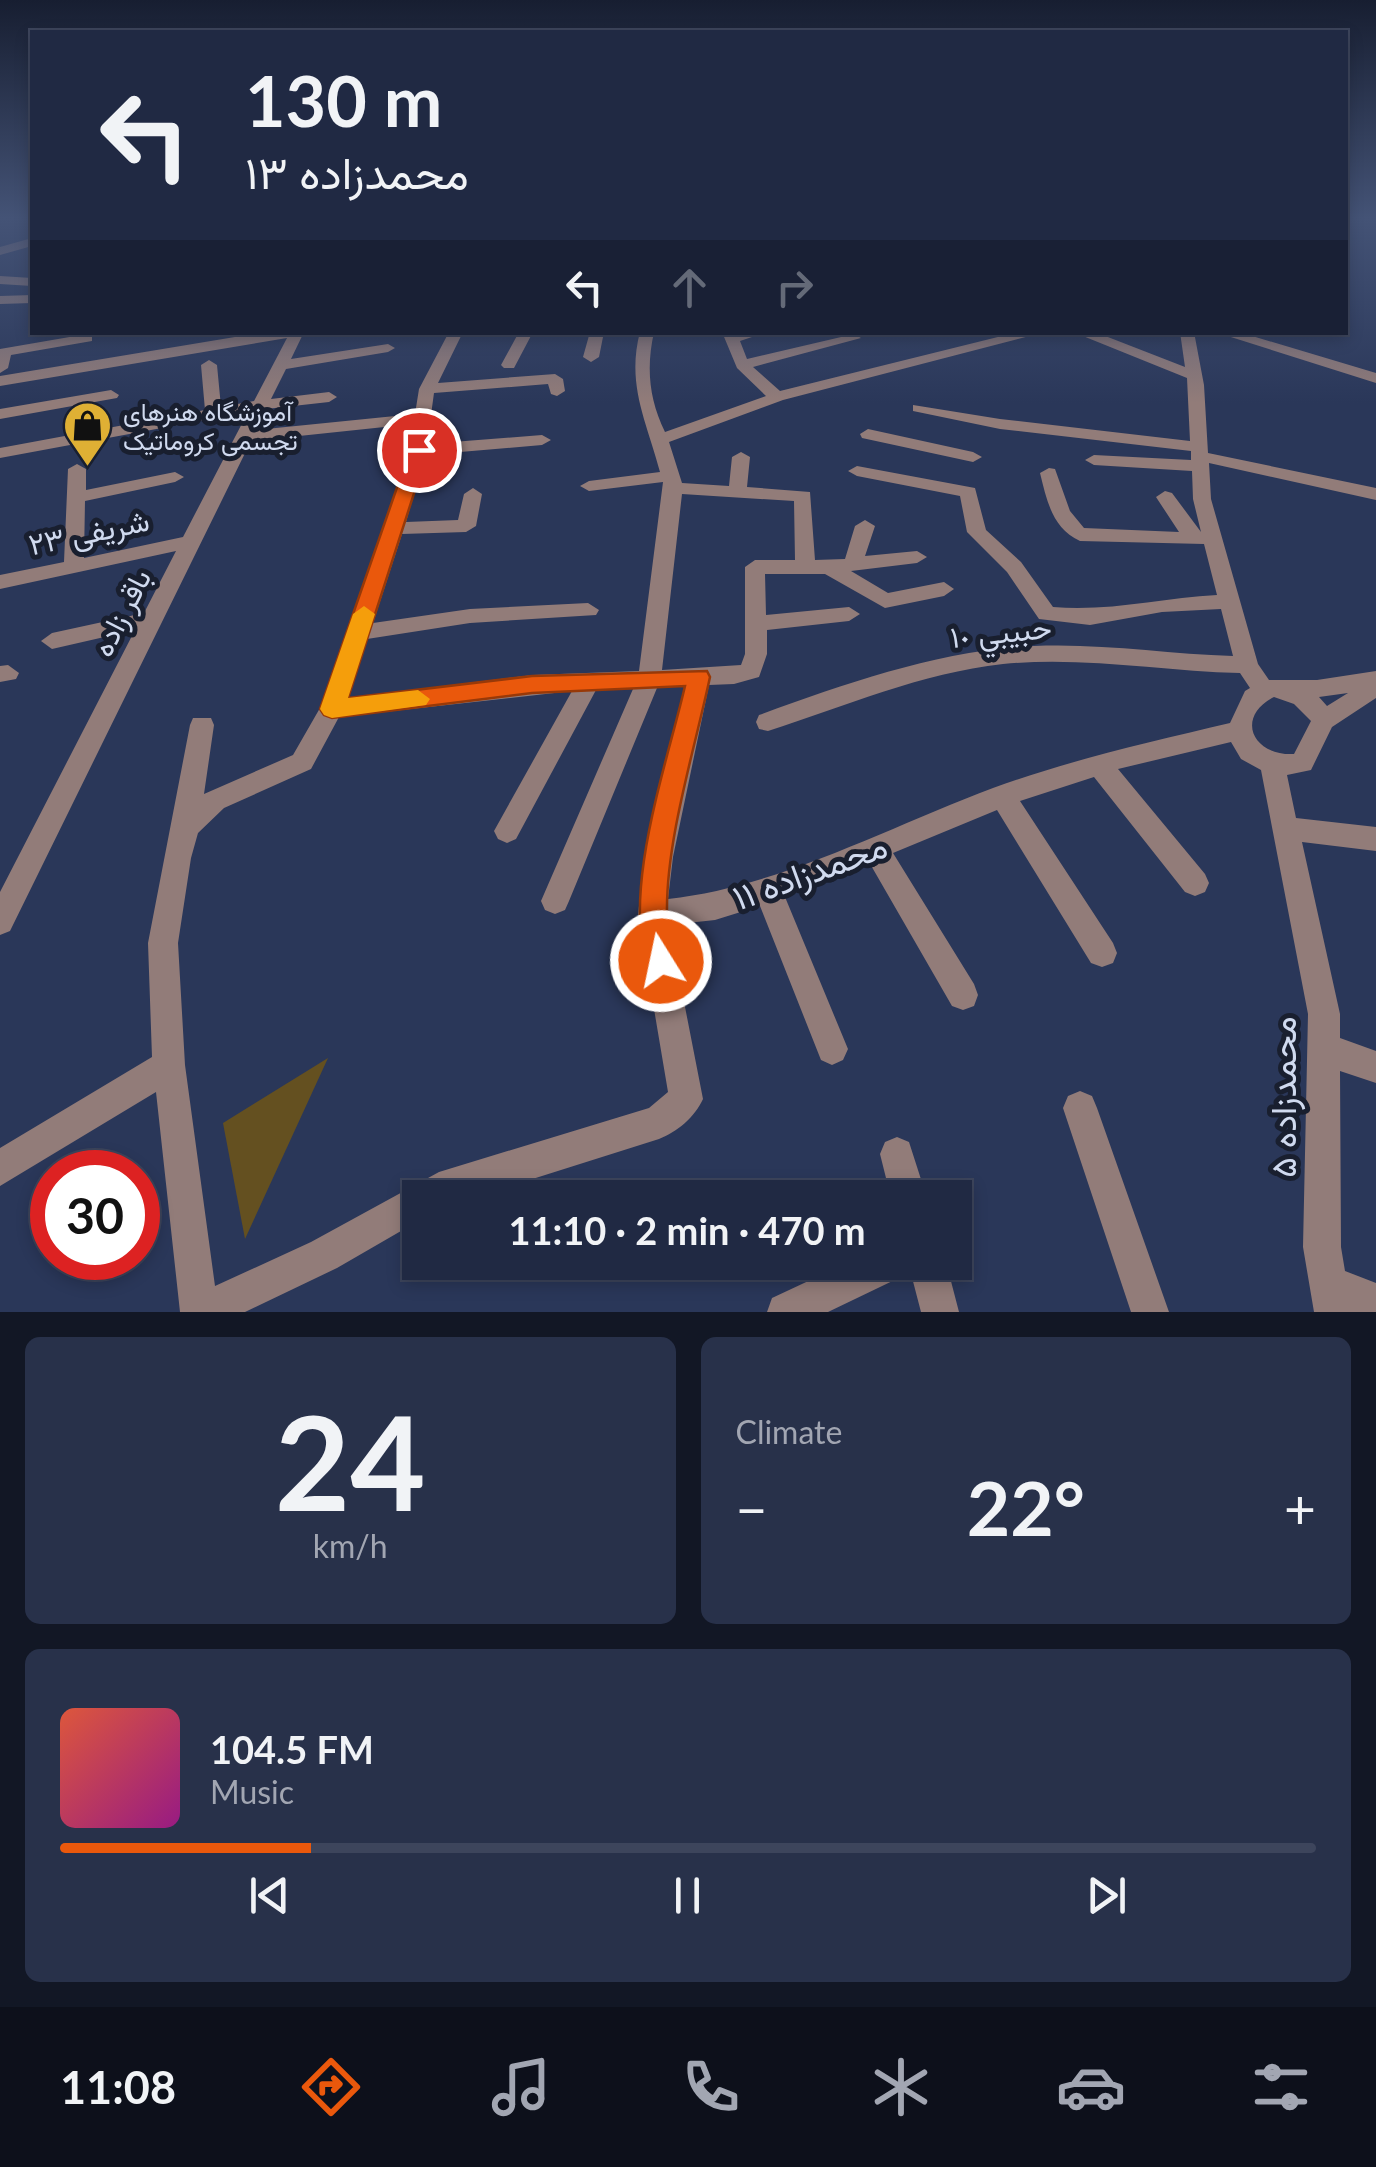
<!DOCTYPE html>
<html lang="en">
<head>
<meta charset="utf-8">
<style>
	body { margin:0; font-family:Lato,Vazirmatn,sans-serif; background:#28314a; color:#f1f3f6; height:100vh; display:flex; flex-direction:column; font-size:38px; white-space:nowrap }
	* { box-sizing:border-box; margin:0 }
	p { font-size:32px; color:#a2a6b2 }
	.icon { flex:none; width:55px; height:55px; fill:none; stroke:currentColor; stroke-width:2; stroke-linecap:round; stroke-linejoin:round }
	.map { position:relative; height:1312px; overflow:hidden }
	.sheet { display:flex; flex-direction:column; gap:25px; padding:25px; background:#121725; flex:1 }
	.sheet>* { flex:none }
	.banner { position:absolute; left:30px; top:30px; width:1318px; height:305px; border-radius:0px; box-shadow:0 5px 15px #0003,0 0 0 2px #3d455c; background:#202943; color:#f1f3f6; overflow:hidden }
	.speed { position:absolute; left:30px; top:1150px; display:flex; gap:20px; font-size:50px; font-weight:700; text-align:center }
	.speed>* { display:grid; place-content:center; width:130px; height:130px; border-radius:50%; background:#202943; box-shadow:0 5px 15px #0003,0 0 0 2px #3d455c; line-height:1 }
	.speed .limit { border:15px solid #d22; background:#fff; color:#111 }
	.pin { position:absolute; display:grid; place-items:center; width:85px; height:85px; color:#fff; margin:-42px; border:5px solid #fff; border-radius:50%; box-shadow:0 2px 10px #0007 }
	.me { position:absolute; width:110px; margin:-55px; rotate:350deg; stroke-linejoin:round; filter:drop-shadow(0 0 8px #0008) }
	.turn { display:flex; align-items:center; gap:35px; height:210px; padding:0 50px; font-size:45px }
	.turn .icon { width:130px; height:130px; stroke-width:2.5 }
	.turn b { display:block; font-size:70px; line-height:85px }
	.lanes { display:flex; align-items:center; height:95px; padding:0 50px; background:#0003; justify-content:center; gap:50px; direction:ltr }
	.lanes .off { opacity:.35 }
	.big { font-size:75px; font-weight:700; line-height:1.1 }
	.sheet .tile { flex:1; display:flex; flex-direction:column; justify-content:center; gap:15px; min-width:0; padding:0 35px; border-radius:15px; background:#28314a }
	.sheet .dial { align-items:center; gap:0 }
	.dial b { font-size:130px; line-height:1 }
	.song { display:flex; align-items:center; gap:30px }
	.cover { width:120px; height:120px; border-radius:15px; background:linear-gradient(135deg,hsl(10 70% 55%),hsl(310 70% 35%)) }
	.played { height:10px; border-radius:5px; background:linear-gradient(90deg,#ea580c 20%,#3d455c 20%) }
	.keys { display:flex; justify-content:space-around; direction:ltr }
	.heat { display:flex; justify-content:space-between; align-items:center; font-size:55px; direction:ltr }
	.sheet .tiles { flex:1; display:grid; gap:25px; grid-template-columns:1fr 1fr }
	.tile:last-child { grid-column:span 2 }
	.trip { position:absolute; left:402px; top:1180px; width:570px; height:100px; border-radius:0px; background:#202943; box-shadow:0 5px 15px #0003,0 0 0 2px #3d455c; font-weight:700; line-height:100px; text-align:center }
	.tabs { display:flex; height:160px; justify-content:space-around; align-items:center; background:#0d101b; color:#a2a6b2 }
	.tabs .icon { width:70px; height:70px }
	.tabs .selected { color:#ea580c }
	.tabs b { font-size:45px; color:#f1f3f6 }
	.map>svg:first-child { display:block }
</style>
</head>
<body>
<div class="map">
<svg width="1376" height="1312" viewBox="0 0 1376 1312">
	<rect width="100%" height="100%" fill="#2a3759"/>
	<!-- green -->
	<path fill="#645020" d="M 328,1058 L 245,1239 L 223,1123 Z"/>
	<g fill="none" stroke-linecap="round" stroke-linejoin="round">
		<!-- minor -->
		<path fill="#927c79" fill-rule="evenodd" d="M 32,238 L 32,246 L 0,255 L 0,247 Z
			M 0,276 L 32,278 L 32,286 L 0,284 Z
			M 32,295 L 32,303 L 0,304 L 0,296 Z
			M 265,332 L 304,332 L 291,359 L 388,344 L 395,348 L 388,352 L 286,369 L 271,399 L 329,392 L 337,397 L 329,402 L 266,409 L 256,430 L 415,414 L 419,389 L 449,332 L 463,332 L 438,383 L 555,374 L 563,379 L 565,391 L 557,396 L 551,394 L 548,384 L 434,393 L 427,444 L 542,435 L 551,440 L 542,445 L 425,455 L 406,522 L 458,520 L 464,494 L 473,488 L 482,494 L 476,526 L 466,532 L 402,534 L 373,623 L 470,609 L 588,603 L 599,610 L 596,615 L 470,623 L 367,639 L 348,698 L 533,675 L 639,671 L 663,482 L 589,491 L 580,486 L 589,481 L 660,472 C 647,422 626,385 640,332 L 654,332 C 646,368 649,399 665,432 L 766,396 L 737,368 L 722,332 L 767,332 L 740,341 L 747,359 L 854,334 L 861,338 L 753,367 L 780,391 L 1018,332 L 1045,332 L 783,400 L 669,442 L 682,483 L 729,486 L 732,457 L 741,452 L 750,457 L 747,487 L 810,492 L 815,560 L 845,559 L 855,526 L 865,520 L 875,526 L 865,556 L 917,551 L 927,557 L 917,563 L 851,571 L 888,593 L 944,582 L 954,589 L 944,596 L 885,608 L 825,574 L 765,574 L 766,615 L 849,607 L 860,614 L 849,621 L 767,630 L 767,654 L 759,677 L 734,684 L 709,685 L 673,857 L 668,899 C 782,886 886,828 993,788 C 1070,760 1150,742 1230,723 L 1245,691 L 1250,688 L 1240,673 C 1162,671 1082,656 1003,664 C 921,673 846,706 768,731 L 759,729 L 756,722 L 759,715 C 847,683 940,650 1034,646 C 1101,643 1167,654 1233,656 L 1221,609 L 1162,612 L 1090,625 L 1039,619 L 1007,572 L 967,532 L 960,496 L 857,476 L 848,471 L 857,466 L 975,488 L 986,530 L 1021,562 L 1053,607 C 1108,612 1162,598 1217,595 L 1204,544 L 1080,541 C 1052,528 1047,501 1040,473 L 1049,468 L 1055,469 L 1070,511 L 1084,528 L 1179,532 L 1156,497 L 1165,491 L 1172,493 L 1201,532 L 1193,499 L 1192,471 L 1094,465 L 1085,460 L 1094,455 L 1191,460 L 1191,451 L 1000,429 L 913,411 L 913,405 L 1000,419 L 1190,441 L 1187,378 L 1073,332 L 1095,332 L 1185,367 L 1180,332 L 1194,332 L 1204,385 L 1208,453 L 1376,488 L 1376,500 L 1209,463 L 1211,499 L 1258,664 L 1269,680 L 1317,680 L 1376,671 L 1376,698 L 1332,727 L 1311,770 L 1287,775 L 1296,818 L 1376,827 L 1376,851 L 1302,842 L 1340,1014 L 1340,1038 L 1376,1051 L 1376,1083 L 1340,1071 L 1341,1247 L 1345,1271 L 1376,1283 L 1376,1312 L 1314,1312 L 1303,1247 L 1308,1014 L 1261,770 L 1241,759 L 1231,742 L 1118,769 L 1205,874 L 1209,883 L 1205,892 L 1195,896 L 1185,892 L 1094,777 L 1020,801 L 1113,943 L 1117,953 L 1113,963 L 1102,967 L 1091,963 L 997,810 L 893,853 L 974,984 L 978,995 L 974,1006 L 963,1010 L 952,1006 L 869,862 L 785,897 L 848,1049 L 843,1060 L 832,1065 L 821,1060 L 760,906 L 715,920 L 669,925 L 703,1099 C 695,1117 677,1132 659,1139 L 472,1198 L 420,1198 L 420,1220 L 337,1268 L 245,1312 L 180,1312 L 156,1092 L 0,1186 L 0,1148 L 152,1057 L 148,943 L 190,725 L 193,718 L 211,718 L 214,725 L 204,794 L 293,755 L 320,708 L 405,472 L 413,424 L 251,441 L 10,931 L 0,935 L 0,892 L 135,630 L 52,649 L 41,641 L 52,633 L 144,613 L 176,551 L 0,589 L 0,575 L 64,562 L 68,469 L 77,464 L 86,469 L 86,490 L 175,472 L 184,477 L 175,482 L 85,501 L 84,558 L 183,537 L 248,412 L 0,458 L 0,448 L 205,410 L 201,365 L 209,360 L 217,365 L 221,407 L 254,401 L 287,338 L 0,386 L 0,376 ZM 682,494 L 794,501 L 795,560 L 755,560 L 745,567 L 745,654 L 741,665 L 662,670 ZM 685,686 L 645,857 L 638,914 L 668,1092 L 649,1108 L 439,1172 L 311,1242 L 215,1286 L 185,1065 L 178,943 L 191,858 L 198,833 L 224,808 L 311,769 L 339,717 L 572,691 L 494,831 L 498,839 L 507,843 L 516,839 L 596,690 L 633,689 L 541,901 L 545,910 L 555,914 L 565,910 L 569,901 L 657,688 ZM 1348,693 L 1327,706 L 1319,697 ZM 1274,697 L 1294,704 L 1311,721 L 1294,754 C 1252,756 1235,717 1274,697 Z
			M 519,332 L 533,332 L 514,368 L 504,368 L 501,365 Z
			M 590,332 L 604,332 L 599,357 L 591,362 L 583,357 Z
			M 1215,332 L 1239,332 L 1376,373 L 1376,383 Z
			M 87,334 L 92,335 L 92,341 L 11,355 L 8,368 L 0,373 L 0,349 Z
			M 111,390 L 119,395 L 117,398 L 0,419 L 0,409 Z
			M 868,429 L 973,452 L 982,457 L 973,462 L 862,438 L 860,434 Z
			M 8,665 L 19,673 L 16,679 L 0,682 L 0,666 Z
			M 1080,1091 L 1092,1096 L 1097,1108 L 1169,1312 L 1131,1312 L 1063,1108 L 1068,1096 Z
			M 897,1137 L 909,1142 L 927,1198 L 891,1198 L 880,1154 L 885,1142 Z
			M 849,1262 L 946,1262 L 959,1312 L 921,1312 L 909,1266 L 905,1275 L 828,1312 L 767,1312 L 772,1298 Z"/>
	</g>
	<!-- sky -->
	<linearGradient id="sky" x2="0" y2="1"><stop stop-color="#171e31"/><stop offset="0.54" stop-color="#445376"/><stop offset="1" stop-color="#445376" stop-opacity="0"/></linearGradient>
	<rect width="1376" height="403" fill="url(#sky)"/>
	<!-- route -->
	<path fill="#ea580c" stroke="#983908" stroke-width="2.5" d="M 419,444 L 428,450 L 348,698 L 532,676 L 707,671 L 710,677 C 695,748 666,840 667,912 C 667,932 680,952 672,972 L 661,976 L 650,972 C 619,898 667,764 685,686 L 532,693 L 332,718 L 324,715 L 320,709 L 410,450 Z"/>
	<!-- slow -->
	<path fill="#f59e0b" d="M 364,606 L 375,614 L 348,698 L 418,690 L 430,699 L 426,705 L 332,718 L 324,715 L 320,709 L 353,614 Z"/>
	<!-- icons -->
	<defs>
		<symbol id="shop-pin" viewBox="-11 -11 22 30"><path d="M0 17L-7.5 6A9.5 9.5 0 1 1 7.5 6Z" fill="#dfb034" stroke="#191f2f"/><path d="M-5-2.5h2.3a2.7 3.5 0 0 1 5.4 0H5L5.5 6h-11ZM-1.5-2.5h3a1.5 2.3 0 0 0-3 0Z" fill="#111"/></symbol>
	</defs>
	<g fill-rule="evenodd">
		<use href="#shop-pin" x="60" y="398" width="55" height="75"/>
	</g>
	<g text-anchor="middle" stroke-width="10" stroke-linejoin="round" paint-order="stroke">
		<!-- far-poi labels -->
		<g font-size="25" fill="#d0daef" stroke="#191f2f" text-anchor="start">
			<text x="123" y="421">آموزشگاه هنرهای<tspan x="123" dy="29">تجسمی کروماتیک</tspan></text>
		</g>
		<!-- street labels -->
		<g font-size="30" fill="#d0daef" stroke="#191f2f">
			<text transform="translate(89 533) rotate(-12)" y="10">شریفی ۲۳</text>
			<text transform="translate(122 613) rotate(-63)" y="10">باقر زاده</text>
			<text transform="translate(1001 633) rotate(-6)" y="10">حبيبي ١٠</text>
		</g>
		<!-- near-street labels -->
		<g font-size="35" fill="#d0daef" stroke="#191f2f">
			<text transform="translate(810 872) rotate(-20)" y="12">محمدزاده ۱۱</text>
			<text transform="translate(1284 1097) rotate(-90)" y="12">محمدزاده ۵</text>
		</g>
	</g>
</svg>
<div class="speed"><div class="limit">30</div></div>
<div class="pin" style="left:419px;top:450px;background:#d93025"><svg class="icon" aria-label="arrive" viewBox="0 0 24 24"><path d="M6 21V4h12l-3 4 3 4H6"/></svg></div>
<svg class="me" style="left:661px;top:961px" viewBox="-20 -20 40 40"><circle r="17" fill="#ea580c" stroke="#fff" stroke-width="3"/><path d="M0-11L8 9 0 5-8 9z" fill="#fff"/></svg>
<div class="trip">11:10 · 2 min · 470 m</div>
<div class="banner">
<div class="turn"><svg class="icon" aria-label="left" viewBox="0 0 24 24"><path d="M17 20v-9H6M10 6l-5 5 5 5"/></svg><div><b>130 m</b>محمدزاده ۱۳</div></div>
<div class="lanes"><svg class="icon" aria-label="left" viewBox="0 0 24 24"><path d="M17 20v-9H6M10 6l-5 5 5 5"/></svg><svg class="icon off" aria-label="ahead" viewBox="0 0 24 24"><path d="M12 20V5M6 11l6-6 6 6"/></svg><svg class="icon off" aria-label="right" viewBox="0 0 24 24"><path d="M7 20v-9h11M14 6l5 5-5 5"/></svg></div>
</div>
</div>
<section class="sheet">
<div class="tiles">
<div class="tile dial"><b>24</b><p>km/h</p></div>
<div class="tile"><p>Climate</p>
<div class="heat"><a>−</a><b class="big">22°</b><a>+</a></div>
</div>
<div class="tile">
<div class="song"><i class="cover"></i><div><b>104.5 FM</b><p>Music</p></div></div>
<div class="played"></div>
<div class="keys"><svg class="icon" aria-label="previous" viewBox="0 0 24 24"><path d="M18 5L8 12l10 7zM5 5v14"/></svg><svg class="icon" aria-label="pause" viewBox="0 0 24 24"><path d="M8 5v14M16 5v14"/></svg><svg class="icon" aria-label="next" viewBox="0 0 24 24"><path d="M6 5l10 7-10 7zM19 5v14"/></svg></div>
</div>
</div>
</section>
<nav class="tabs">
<b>11:08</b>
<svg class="icon selected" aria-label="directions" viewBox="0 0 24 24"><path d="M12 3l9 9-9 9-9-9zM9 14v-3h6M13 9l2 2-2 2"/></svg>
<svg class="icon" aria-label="music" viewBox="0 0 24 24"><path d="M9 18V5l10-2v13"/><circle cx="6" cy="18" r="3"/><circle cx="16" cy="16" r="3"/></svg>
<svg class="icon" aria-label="phone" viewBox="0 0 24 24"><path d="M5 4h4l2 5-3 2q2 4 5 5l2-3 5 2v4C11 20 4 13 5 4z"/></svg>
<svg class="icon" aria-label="climate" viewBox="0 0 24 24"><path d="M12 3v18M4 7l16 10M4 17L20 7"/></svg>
<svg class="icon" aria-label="car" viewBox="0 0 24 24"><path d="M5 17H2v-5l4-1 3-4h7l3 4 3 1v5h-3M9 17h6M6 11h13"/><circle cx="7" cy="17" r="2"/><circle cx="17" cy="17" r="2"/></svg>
<svg class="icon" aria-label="filters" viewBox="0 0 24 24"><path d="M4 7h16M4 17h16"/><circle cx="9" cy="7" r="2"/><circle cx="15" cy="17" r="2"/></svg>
</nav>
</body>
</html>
